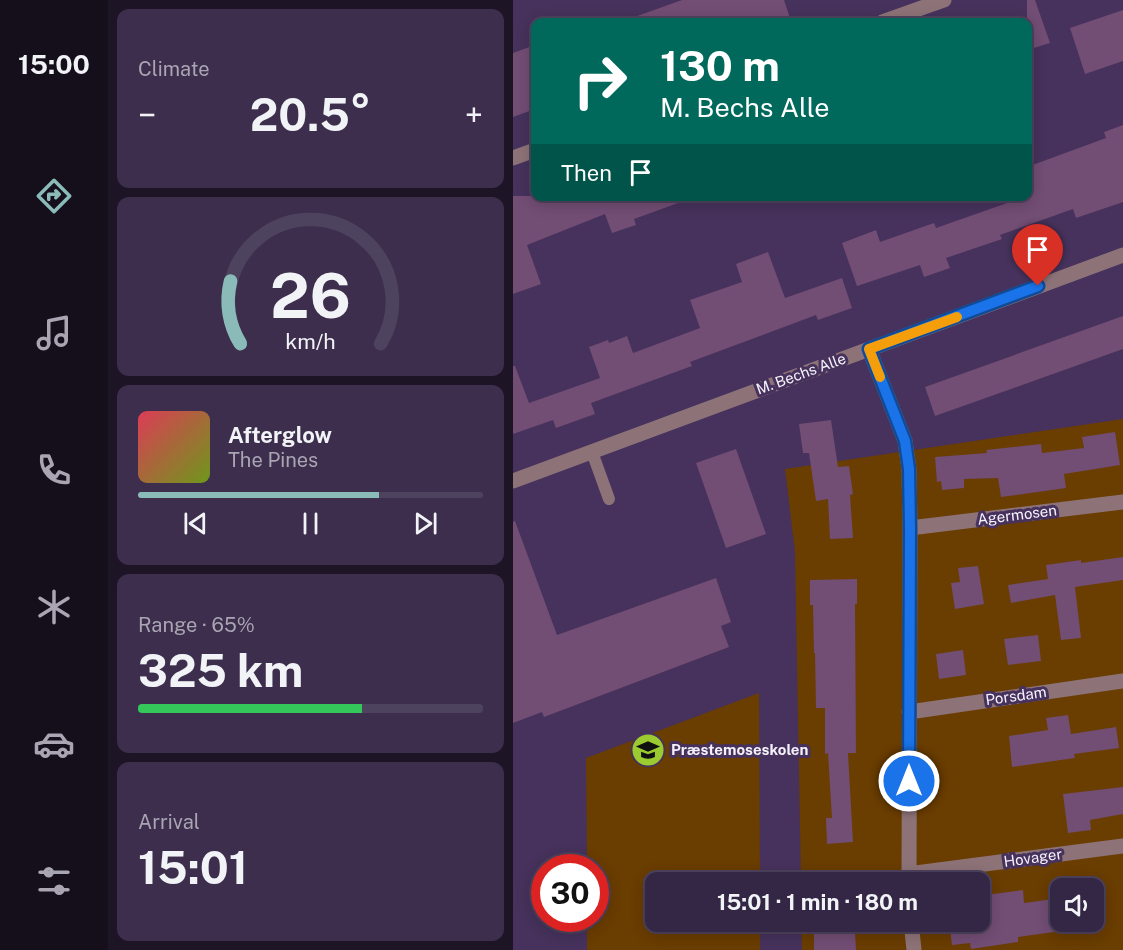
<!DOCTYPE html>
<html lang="en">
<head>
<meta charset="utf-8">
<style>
	body { margin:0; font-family:"Public Sans",sans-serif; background:#3c2e4c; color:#f1f3f6; height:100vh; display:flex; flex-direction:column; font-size:22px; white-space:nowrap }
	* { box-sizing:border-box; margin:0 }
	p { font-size:20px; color:#a9a5b3 }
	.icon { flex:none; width:33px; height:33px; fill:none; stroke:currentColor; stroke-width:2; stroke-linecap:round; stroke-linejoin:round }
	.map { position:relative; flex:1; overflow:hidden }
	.panel { display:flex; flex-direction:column; gap:9px; padding:9px; background:#1d1526; width:405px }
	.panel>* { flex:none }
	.top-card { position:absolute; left:18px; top:18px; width:501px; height:183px; border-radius:12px; box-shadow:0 3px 15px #0003,0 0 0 2px #4e435e; background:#00695c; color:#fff; overflow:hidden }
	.tools { position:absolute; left:537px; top:878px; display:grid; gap:12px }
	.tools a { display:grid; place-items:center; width:54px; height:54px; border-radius:12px; background:#342645; box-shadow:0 3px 15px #0003,0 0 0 2px #4e435e; font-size:30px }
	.speed { position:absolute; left:18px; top:854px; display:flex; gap:12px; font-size:30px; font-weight:700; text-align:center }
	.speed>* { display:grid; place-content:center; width:78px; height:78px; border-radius:50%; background:#342645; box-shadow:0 3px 15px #0003,0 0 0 2px #4e435e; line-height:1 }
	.speed .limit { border:9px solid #d22; background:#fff; color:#111 }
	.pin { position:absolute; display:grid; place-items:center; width:51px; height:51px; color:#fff; margin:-62px -26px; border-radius:50% 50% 50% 0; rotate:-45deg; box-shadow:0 0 6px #0007 }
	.pin .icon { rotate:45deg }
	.me { position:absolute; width:66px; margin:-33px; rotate:0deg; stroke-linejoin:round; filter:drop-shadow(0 0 4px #0008) }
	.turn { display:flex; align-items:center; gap:21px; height:126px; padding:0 30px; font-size:27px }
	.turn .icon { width:78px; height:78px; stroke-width:2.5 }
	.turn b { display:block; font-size:42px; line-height:51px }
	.then { display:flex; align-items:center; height:57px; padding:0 30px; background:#0003; gap:12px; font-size:22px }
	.big { font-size:45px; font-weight:700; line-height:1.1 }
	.panel .tile { flex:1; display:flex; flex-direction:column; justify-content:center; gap:9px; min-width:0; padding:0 21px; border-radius:12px; background:#3c2e4c }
	.panel .dial { align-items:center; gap:0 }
	.dial svg { height:156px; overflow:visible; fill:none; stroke:#4e435e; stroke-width:7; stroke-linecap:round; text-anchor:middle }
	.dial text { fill:#f1f3f6; stroke:none }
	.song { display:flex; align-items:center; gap:18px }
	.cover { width:72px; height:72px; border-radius:9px; background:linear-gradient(135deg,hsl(350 70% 55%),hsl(80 70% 35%)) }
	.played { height:6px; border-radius:3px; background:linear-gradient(90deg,#8bbbb9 70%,#4e435e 70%) }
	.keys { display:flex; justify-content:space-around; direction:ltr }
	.heat { display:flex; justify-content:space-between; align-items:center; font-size:33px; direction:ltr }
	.charge { height:9px; border-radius:4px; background:linear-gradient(90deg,#34c759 65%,#4e435e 0) }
	.trip { position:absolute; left:132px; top:872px; width:345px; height:60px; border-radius:12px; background:#342645; box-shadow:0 3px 15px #0003,0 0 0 2px #4e435e; font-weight:700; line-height:60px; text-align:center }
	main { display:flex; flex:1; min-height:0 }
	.menu { display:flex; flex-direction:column; width:108px; justify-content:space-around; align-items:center; background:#150f1c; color:#a9a5b3 }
	.menu .icon { width:42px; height:42px }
	.menu .current { color:#8bbbb9 }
	.menu b { font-size:27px; color:#f1f3f6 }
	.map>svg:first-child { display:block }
</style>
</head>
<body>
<main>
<nav class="menu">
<b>15:00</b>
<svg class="icon current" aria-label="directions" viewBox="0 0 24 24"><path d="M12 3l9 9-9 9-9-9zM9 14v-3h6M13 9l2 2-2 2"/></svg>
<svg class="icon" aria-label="music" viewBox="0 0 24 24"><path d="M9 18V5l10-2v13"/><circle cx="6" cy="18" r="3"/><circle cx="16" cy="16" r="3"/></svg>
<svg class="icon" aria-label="phone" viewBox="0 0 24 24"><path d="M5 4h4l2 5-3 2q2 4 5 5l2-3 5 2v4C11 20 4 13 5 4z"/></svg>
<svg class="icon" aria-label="climate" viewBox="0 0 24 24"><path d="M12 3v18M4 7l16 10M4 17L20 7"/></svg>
<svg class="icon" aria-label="car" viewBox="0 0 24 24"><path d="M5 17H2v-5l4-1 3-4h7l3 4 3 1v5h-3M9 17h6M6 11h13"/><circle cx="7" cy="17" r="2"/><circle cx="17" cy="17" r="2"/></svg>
<svg class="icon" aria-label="filters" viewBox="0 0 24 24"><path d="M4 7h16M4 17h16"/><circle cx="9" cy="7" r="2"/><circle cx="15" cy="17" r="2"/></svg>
</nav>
<section class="panel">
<div class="tile"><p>Climate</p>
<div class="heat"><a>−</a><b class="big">20.5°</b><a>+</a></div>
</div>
<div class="tile dial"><svg viewBox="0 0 100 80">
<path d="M14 69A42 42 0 1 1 86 69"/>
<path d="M14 69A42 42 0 0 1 9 37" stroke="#8bbbb9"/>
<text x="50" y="56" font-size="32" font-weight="700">26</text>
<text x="50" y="72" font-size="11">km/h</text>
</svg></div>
<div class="tile">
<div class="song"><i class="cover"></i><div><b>Afterglow</b><p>The Pines</p></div></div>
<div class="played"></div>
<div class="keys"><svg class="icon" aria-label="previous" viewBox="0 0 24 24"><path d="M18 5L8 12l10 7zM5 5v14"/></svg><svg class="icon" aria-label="pause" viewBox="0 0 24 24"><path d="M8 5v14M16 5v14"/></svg><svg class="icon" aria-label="next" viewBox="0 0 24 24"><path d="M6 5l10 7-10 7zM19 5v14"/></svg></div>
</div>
<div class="tile"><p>Range · 65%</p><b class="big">325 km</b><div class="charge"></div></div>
<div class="tile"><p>Arrival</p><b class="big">15:01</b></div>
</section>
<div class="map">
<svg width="610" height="950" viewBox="0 0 610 950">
	<rect width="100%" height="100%" fill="#46325c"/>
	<!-- green -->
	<path fill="#6a3d00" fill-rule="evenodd" d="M 610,419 L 610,950 L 289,950 L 288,921 L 466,921 L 466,882 L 288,882 L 282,552 L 272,469 ZM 548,888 L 580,888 L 580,921 L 548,921 Z
		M 246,693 L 247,882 L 142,882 L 142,921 L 247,921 L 247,950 L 74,950 L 74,918 L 82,918 L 82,867 L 74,867 L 73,758 Z"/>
	<!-- building -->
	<path fill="#724d74" d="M 169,0 L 271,0 L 277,18 L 265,22 L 113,22 L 113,20 Z
		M 514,0 L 522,0 L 537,43 L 514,50 Z
		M 610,10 L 610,61 L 572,74 L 557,28 Z
		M 22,45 L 22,109 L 0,117 L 0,53 Z
		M 610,125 L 610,202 L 563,218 L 560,209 L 487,235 L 489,239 L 433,258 L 437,268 L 411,277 L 407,265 L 344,286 L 329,243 L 363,230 L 367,242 L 421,223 L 423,228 L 497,202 L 495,196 L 514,196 L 514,167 L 593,138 L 591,132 Z
		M 0,196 L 175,196 L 176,199 L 121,219 L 123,225 L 99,233 L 92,214 L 14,245 L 28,284 L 0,294 Z
		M 255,252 L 272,298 L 329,278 L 339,308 L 305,320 L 303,315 L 177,362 L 179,366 L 78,403 L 82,414 L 43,428 L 40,420 L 0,434 L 0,366 L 2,366 L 16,403 L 87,378 L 76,347 L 95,340 L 96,343 L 114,336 L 120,353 L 187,328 L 177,300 L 229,282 L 223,264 Z
		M 610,316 L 610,349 L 422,416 L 412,387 Z
		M 318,420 L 325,467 L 336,466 L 340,494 L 337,495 L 340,538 L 317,539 L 315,499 L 303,501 L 296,453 L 290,453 L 286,424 Z
		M 602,432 L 607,465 L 551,474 L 553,488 L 488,497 L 485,478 L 451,479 L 451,488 L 429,490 L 428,481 L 424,482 L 422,457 L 474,453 L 473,450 L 528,444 L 529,453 L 571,448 L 569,437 Z
		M 223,449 L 253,534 L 213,548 L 183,463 Z
		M 2,521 L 44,635 L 203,578 L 218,622 L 208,626 L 216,647 L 31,717 L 29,712 L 0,723 L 0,522 Z
		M 610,557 L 610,580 L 562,587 L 568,638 L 548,640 L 542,595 L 498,603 L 495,585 L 535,579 L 533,565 L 568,560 L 568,563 Z
		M 465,566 L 471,604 L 442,609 L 438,583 L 447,582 L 445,568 Z
		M 344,579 L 344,604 L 342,604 L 343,753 L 335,753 L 340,842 L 314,844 L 313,818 L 319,818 L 315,753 L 312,754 L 312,708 L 303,708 L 302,653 L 301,653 L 300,605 L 297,605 L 297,580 Z
		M 525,635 L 528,661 L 495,665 L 491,639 Z
		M 450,650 L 453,675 L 426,679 L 423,654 Z
		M 555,715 L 558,734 L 603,727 L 606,748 L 561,754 L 562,758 L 499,767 L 496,736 L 535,730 L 533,718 Z
		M 610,787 L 610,814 L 577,820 L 578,830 L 555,833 L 550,794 Z
		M 510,890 L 511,903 L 548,898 L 548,931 L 505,937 L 505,942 L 458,949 L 457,943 L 439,945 L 436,921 L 466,921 L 466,896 Z
		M 342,932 L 343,950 L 301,950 L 301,933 Z"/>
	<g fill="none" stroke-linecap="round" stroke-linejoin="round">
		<!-- service -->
		<path stroke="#8d7378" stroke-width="12" d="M 79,452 L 96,499"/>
		<!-- minor -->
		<path stroke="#8d7378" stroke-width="15" d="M 369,22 L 431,0
			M 0,158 L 22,150
			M 356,349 L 392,441 L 396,469 L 397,528 L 396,882
			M 0,481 L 610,255
			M 397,528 L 610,502
			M 396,712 L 610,681
			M 395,874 L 610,846
			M 398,921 L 401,950"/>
	</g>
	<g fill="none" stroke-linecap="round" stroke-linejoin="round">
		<defs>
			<path id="route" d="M 396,781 L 397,528 L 396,469 L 392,441 L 356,349 L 525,286"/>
		</defs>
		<!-- route casing -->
		<use href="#route" stroke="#114b97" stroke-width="15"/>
		<!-- route -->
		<use href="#route" stroke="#1a73e8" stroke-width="10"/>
		<!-- slow -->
		<path stroke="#f59e0b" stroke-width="10" d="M 367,377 L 356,349 L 444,317"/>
	</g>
	<!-- icons -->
	<defs>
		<symbol id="school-disc" viewBox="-11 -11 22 22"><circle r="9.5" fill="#9cca31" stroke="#46325c"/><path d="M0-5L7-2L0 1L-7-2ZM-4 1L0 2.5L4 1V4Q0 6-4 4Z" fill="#111"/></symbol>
	</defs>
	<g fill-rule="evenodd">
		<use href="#school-disc" x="116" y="731" width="38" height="38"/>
	</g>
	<g text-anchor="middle" stroke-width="6" stroke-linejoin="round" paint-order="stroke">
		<!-- street labels -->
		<g font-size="15" fill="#f5f1fb" stroke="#46325c">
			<text transform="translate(288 374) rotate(-20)" y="5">M. Bechs Alle</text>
			<text transform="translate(504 515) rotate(-7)" y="5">Agermosen</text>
			<text transform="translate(503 696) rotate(-8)" y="5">Porsdam</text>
			<text transform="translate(520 858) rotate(-8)" y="5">Hovager</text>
		</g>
		<!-- poi labels -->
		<g font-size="15" font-weight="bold" fill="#f5f1fb" stroke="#46325c" text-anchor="start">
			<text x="158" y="755">Præstemoseskolen</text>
		</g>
	</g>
</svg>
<div class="tools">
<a><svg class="icon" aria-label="sound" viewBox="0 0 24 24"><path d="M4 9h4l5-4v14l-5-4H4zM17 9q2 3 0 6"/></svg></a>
</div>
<div class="speed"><div class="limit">30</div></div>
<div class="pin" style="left:525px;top:286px;background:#d93025"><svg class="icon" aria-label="arrive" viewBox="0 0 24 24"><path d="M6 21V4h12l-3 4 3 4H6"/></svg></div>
<svg class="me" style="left:396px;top:781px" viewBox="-20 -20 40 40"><circle r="17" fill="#1a73e8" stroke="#fff" stroke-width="3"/><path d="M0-11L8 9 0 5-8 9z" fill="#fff"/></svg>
<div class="trip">15:01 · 1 min · 180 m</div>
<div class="top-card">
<div class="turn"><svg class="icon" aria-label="right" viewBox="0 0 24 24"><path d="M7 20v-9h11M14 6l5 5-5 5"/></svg><div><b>130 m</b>M. Bechs Alle</div></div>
<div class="then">Then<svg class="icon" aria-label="arrive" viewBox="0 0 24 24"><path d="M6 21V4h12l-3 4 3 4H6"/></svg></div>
</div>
</div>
</main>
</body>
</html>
